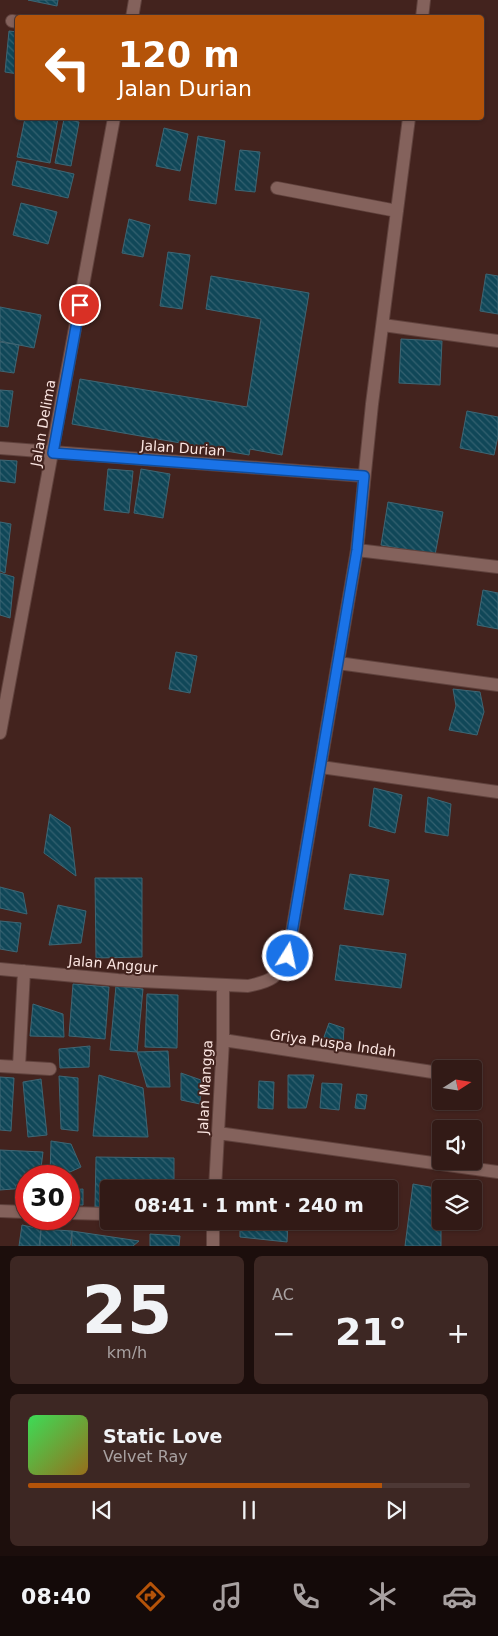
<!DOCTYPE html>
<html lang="id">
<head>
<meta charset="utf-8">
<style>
	body { margin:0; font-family:"DejaVu Sans",sans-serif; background:#3d2723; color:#f1f3f6; height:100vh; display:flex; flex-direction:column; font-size:19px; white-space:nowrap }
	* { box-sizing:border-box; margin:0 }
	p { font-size:16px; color:#a8a1a1 }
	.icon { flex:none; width:28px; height:28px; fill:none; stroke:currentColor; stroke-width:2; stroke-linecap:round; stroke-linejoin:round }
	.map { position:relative; height:1246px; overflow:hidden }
	.panel { display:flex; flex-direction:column; gap:10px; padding:10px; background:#1c0e0c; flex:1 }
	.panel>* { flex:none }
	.hud { position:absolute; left:15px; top:15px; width:469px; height:105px; border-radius:5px; box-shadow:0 1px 4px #0004,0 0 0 1px #4d3835; background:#b45309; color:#fff; overflow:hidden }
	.needle { width:32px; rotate:78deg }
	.controls { position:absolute; left:432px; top:1060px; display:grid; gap:10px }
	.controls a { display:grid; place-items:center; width:50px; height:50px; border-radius:5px; background:#321a16; box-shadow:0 1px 4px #0004,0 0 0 1px #4d3835; font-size:25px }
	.speed { position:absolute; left:15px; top:1165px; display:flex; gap:10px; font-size:25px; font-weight:700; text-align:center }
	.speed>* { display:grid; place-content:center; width:65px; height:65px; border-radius:50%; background:#321a16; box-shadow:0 1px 4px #0004,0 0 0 1px #4d3835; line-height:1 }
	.speed .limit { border:8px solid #d22; background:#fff; color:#111 }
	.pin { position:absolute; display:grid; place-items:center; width:42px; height:42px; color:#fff; margin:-21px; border:2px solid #fff; border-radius:50%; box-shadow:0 1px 5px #0007 }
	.me { position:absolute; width:55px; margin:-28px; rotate:10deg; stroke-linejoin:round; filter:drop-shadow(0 0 4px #0008) }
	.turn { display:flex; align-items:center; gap:18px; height:105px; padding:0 20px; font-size:22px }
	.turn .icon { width:65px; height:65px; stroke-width:2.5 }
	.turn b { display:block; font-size:35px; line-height:42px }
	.big { font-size:38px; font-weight:800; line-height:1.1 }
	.panel .widget { flex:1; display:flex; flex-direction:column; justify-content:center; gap:8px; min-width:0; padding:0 18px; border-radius:8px; background:#3d2723 }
	.panel .dial { align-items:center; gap:0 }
	.dial b { font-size:65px; line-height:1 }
	.song { display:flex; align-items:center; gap:15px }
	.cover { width:60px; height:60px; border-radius:8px; background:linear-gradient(135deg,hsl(130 70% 55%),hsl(40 70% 35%)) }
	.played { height:5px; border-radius:2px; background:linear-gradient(90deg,#b45309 80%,#4d3835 80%) }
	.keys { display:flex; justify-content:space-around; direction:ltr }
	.heat { display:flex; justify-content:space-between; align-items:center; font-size:28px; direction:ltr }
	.panel .tiles { flex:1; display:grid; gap:10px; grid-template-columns:1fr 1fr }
	.widget:last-child { grid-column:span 2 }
	.trip { position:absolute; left:100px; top:1180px; width:298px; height:50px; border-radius:5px; background:#321a16; box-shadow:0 1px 4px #0004,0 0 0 1px #4d3835; font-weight:800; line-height:50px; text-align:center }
	.tabs { display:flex; height:80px; justify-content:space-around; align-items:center; background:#140a09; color:#a8a1a1 }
	.tabs .icon { width:35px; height:35px }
	.tabs .selected { color:#b45309 }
	.tabs b { font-size:22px; color:#f1f3f6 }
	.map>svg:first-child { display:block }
</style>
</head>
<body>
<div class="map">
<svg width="498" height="1246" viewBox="0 0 498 1246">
	<defs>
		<pattern id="building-back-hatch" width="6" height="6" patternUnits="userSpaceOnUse" patternTransform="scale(1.25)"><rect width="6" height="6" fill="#104758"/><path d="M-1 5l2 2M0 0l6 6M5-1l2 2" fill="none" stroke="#346170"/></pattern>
	</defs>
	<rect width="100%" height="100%" fill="#43231e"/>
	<!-- building -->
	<path fill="url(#building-back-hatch)" stroke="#3e6674" d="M 28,0 L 58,0 L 57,6 Z
		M 9,31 L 18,32 L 18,74 L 5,72 Z
		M 25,118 L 58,118 L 50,163 L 17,157 Z
		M 64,119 L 79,122 L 71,166 L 55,163 Z
		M 164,128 L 188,134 L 180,171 L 156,166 Z
		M 198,136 L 225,141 L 216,204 L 189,200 Z
		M 240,150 L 260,152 L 255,192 L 235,190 Z
		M 17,161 L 74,174 L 68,198 L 12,185 Z
		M 21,203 L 57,212 L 48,244 L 13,235 Z
		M 129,219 L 150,225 L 143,257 L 122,253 Z
		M 168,252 L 190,255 L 182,309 L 160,306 Z
		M 486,274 L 498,276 L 498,314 L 480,311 Z
		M 211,276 L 309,293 L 282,455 L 250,449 L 249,455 L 72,424 L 80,379 L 247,407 L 261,319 L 206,309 Z
		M 0,307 L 41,315 L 34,348 L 0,341 Z
		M 401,339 L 442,341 L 440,385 L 399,383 Z
		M 0,342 L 19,345 L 14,373 L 0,371 Z
		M 0,390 L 13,391 L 8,427 L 0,426 Z
		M 467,411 L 498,417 L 498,436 L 494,455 L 460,448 Z
		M 0,460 L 17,461 L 15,483 L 0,481 Z
		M 108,469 L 133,471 L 129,513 L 104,510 Z
		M 141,469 L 170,474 L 163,518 L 134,513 Z
		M 388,502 L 443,512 L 435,555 L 381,545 Z
		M 0,522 L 11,524 L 5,573 L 0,571 Z
		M 0,573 L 14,577 L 10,618 L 0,615 Z
		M 483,590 L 498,593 L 498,629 L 477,625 Z
		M 176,652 L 197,656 L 190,693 L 169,689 Z
		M 453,689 L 480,692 L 484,712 L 477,735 L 449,730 L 456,706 Z
		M 374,788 L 402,795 L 395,833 L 369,826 Z
		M 428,797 L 451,804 L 448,836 L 425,832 Z
		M 50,814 L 70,827 L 76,876 L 44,853 Z
		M 350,874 L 389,880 L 383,915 L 344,909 Z
		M 95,878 L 142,878 L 142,957 L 96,958 Z
		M 0,887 L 23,893 L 27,914 L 0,908 Z
		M 58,905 L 86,911 L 81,943 L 49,945 Z
		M 0,921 L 21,923 L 17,952 L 0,949 Z
		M 340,945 L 406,954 L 401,988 L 335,980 Z
		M 73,984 L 109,987 L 105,1039 L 69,1036 Z
		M 116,986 L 143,989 L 137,1052 L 110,1050 Z
		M 147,994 L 178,995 L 177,1048 L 145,1047 Z
		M 33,1004 L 63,1014 L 64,1037 L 30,1036 Z
		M 329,1023 L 344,1028 L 343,1044 L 324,1037 Z
		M 90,1046 L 89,1067 L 60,1068 L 59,1049 Z
		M 168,1051 L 170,1087 L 147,1087 L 137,1052 Z
		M 181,1073 L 201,1080 L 200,1104 L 181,1100 Z
		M 99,1075 L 143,1088 L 148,1137 L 93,1136 Z
		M 288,1075 L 314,1075 L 306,1108 L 288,1108 Z
		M 59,1076 L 78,1078 L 78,1131 L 61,1129 Z
		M 0,1077 L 14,1078 L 11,1131 L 0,1130 Z
		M 41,1079 L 47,1135 L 28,1137 L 23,1082 Z
		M 259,1081 L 274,1082 L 273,1109 L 258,1108 Z
		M 322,1083 L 342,1084 L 339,1110 L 320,1108 Z
		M 357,1094 L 367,1095 L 365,1109 L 355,1108 Z
		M 51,1141 L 71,1144 L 81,1167 L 61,1176 L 50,1176 Z
		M 0,1150 L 43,1152 L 40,1176 L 26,1176 L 26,1188 L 0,1190 Z
		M 96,1157 L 174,1158 L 174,1189 L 109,1189 L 109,1207 L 95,1207 Z
		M 26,1184 L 26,1202 L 16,1202 L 16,1185 Z
		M 413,1184 L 441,1189 L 441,1246 L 405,1246 Z
		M 83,1189 L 83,1205 L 69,1205 L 69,1190 Z
		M 234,1221 L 288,1221 L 287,1242 L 240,1237 L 240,1226 L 234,1225 Z
		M 22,1225 L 41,1229 L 40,1246 L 19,1246 Z
		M 41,1229 L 72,1231 L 70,1246 L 39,1246 Z
		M 72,1231 L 139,1241 L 133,1246 L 72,1246 Z
		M 150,1234 L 180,1236 L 179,1246 L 150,1246 Z"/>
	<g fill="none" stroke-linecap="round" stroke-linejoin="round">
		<defs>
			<path id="minor" d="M 132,18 L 135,0
				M 422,18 L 424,0
				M 12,21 L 18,22
				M 277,188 L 397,211
				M 383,325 L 498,341
				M 0,448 L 364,476
				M 357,550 L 498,567
				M 338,663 L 498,685
				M 0,733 L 114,118
				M 321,767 L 498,792
				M 0,969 L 118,980 L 248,986 C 272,981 277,978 288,956 L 357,550 L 372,404 L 409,118
				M 223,1040 L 439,1073
				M 0,1066 L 50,1069
				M 19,1067 L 24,971
				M 218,1133 L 498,1172
				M 215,1189 L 223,1040 L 223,987
				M 0,1211 L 26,1212
				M 69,1213 L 109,1214
				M 195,1221 L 213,1223
				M 213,1246 L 213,1221"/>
		</defs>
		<!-- minor casing -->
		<use href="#minor" stroke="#60423d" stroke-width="14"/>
		<!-- minor -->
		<use href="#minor" stroke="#84625c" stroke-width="12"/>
	</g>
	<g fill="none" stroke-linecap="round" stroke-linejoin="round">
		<defs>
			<path id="route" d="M 80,305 L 53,453 L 364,476 L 357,550 L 288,956"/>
		</defs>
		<!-- route casing -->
		<use href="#route" stroke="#114b97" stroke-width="12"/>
		<!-- route -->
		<use href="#route" stroke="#1a73e8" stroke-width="9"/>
	</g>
	<g text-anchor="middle" stroke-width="4" stroke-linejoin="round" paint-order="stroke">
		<!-- street labels -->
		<g font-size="14" fill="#fbe5e1" stroke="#43231e">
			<text transform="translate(43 423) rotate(-80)" y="5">Jalan Delima</text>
			<text transform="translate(183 448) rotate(4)" y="5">Jalan Durian</text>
			<text transform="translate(113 964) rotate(5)" y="5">Jalan Anggur</text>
			<text transform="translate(333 1043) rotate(8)" y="5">Griya Puspa Indah</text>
			<text transform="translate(205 1087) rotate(-87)" y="5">Jalan Mangga</text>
		</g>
	</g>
</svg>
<div class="controls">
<a><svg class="needle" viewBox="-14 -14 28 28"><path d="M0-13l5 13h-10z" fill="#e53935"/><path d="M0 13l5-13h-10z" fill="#a8a1a1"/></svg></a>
<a><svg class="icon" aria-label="sound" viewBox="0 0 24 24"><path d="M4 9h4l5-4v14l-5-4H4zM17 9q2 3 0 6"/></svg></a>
<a><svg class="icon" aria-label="layers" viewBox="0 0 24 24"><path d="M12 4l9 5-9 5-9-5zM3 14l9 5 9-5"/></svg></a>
</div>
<div class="speed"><div class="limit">30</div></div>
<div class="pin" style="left:80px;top:305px;background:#d93025"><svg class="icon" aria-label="arrive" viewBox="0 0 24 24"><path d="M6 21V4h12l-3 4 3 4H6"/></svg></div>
<svg class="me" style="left:288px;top:956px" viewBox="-20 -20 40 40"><circle r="17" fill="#1a73e8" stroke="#fff" stroke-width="3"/><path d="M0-11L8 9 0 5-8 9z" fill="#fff"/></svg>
<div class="trip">08:41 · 1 mnt · 240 m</div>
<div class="hud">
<div class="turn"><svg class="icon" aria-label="left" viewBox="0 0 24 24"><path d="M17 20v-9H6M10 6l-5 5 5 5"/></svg><div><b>120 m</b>Jalan Durian</div></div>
</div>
</div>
<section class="panel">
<div class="tiles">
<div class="widget dial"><b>25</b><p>km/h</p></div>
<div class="widget"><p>AC</p>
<div class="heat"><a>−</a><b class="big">21°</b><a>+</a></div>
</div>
<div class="widget">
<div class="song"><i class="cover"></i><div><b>Static Love</b><p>Velvet Ray</p></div></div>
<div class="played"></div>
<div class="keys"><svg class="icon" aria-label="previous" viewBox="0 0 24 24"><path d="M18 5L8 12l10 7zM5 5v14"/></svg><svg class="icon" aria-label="pause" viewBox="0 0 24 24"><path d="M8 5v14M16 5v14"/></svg><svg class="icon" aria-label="next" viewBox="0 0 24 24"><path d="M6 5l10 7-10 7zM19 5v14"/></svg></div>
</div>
</div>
</section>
<nav class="tabs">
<b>08:40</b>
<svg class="icon selected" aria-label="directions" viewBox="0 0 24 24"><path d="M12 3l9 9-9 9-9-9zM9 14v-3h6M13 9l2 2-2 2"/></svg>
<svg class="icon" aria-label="music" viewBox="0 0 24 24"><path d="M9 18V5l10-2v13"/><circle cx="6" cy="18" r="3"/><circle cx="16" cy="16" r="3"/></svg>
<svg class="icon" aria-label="phone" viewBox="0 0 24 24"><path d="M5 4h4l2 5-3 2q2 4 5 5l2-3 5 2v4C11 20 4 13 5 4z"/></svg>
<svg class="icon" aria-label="climate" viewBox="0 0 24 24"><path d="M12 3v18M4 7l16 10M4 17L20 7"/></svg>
<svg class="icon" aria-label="car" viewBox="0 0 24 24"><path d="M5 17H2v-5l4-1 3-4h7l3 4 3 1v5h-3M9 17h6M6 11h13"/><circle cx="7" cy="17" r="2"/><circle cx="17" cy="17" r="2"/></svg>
</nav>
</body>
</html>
